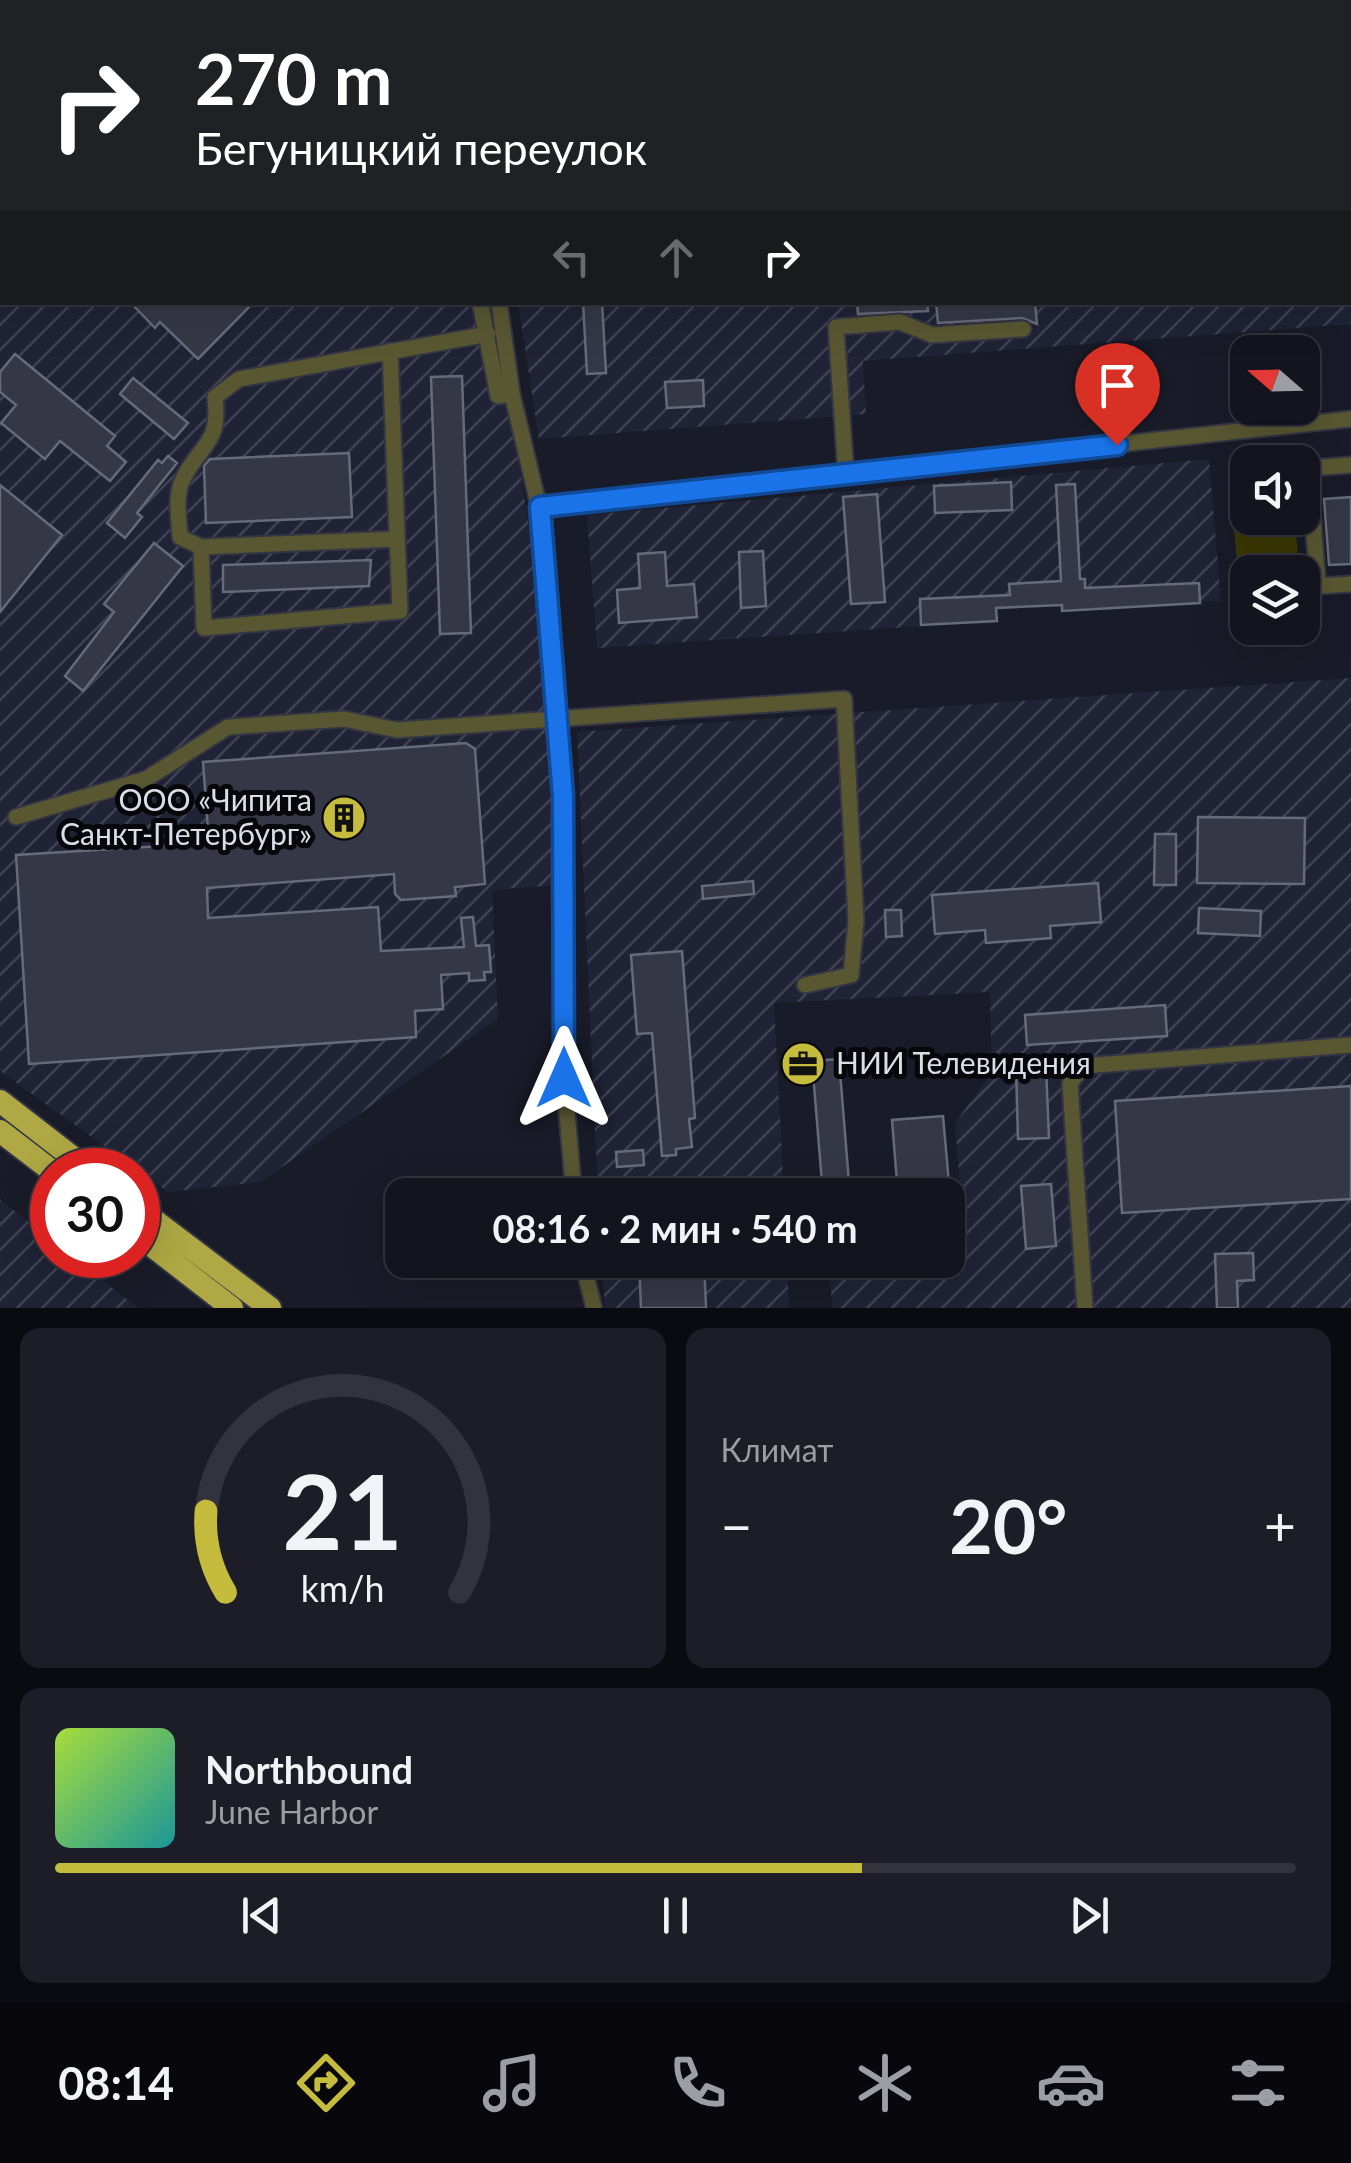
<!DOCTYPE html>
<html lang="ru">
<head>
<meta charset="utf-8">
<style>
	body { margin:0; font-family:Lato,sans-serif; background:#1c1d27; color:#f1f3f6; height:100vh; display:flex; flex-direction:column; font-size:38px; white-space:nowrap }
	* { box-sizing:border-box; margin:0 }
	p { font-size:32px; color:#9d9ea4 }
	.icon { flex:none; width:55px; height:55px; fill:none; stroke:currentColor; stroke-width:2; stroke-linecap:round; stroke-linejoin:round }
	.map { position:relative; height:1308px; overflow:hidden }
	.side { display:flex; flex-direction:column; gap:20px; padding:20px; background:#0a0b10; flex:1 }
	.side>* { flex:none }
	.top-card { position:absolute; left:0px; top:0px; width:1352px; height:305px; box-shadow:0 10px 40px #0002,0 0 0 2px #32333c; background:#202124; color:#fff; overflow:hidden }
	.needle { width:65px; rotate:290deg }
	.buttons { position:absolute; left:1230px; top:335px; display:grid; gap:20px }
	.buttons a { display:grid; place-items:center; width:90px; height:90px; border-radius:20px; background:#13141e; box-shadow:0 10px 40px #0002,0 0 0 2px #32333c; font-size:50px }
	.speed { position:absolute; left:30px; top:1148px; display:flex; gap:20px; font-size:50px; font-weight:700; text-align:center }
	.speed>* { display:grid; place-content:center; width:130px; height:130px; border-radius:50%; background:#13141e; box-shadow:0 10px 40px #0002,0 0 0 2px #32333c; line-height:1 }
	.speed .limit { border:15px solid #d22; background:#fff; color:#111 }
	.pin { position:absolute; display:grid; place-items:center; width:85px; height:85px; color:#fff; margin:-102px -42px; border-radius:50% 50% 50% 0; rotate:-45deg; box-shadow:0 0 10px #0007 }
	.pin .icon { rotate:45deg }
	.me { position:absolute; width:110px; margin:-55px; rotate:0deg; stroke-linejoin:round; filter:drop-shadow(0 0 8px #0008) }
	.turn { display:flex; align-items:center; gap:35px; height:210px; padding:0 30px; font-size:45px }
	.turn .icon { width:130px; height:130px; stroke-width:2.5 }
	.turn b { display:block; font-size:70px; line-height:85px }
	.lanes { display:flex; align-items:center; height:95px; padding:0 30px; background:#0003; justify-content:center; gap:50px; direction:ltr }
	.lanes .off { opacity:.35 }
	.big { font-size:75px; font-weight:700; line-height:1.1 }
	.side .card { flex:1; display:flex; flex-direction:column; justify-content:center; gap:15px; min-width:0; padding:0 35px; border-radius:20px; background:#1c1d27 }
	.side .dial { align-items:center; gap:0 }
	.dial svg { height:260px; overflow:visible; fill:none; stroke:#32333c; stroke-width:7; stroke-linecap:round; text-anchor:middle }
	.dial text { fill:#f1f3f6; stroke:none }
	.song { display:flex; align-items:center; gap:30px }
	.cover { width:120px; height:120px; border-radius:15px; background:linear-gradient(135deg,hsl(80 70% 55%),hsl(180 70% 35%)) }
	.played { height:10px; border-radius:5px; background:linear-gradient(90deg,#c5bc3d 65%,#32333c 65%) }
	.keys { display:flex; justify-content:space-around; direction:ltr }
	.heat { display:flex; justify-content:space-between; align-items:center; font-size:55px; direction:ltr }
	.side .tiles { flex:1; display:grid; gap:20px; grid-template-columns:1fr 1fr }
	.card:last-child { grid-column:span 2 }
	.trip { position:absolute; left:385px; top:1178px; width:580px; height:100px; border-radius:20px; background:#13141e; box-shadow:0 10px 40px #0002,0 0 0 2px #32333c; font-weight:700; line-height:100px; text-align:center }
	.tab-bar { display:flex; height:160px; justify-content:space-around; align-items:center; background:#08080c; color:#9d9ea4 }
	.tab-bar .icon { width:70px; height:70px }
	.tab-bar .selected { color:#c5bc3d }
	.tab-bar b { font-size:45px; color:#f1f3f6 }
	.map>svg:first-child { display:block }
</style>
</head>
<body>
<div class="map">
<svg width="1351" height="1308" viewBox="0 0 1351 1308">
	<defs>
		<pattern id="industrial-furrows" width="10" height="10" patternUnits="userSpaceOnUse" patternTransform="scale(2.5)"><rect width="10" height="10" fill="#202336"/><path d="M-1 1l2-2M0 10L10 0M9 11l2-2" fill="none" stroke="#404253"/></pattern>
	</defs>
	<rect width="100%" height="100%" fill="#191b28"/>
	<!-- industrial -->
	<path fill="url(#industrial-furrows)" d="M 0,0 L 469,0 L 2,2 L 2,302 L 494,303 L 528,521 L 553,744 L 558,885 L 492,890 L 498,1019 L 260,1182 L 168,1192 L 0,1071 Z
		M 486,0 L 1351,0 L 1351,324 L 863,361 L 866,414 L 539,439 L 518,303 L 1350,302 L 1350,2 Z
		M 1209,459 L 1221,601 L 1062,611 L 1061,605 L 997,608 L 997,621 L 597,648 L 587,515 Z
		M 1351,678 L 1351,1308 L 832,1308 L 830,1274 L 966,1257 L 955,1123 L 992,1072 L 990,992 L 774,1003 L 784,1195 L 598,1195 L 577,732 Z
		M 0,1199 L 52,1241 L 52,1255 L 71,1255 L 138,1308 L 0,1308 Z
		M 602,1260 L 787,1260 L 789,1308 L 605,1308 Z"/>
	<!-- park -->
	<path fill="#3b3803" d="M 1295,524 L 1298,556 L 1237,562 L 1234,529 Z"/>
	<!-- building -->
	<path fill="#353746" stroke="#676a7a" stroke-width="2.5" d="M 130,302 L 254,302 L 198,359 L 160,322 L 155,328 Z
		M 583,302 L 602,302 L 606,373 L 587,374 Z
		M 857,302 L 927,302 L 928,311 L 858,314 Z
		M 936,302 L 1035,302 L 1037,324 L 1022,318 L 938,323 Z
		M 15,354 L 115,436 L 107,446 L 126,462 L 110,481 L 60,441 L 45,459 L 1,423 L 16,405 L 0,392 L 0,372 Z
		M 462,376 L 471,633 L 440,634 L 431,377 Z
		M 133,378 L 188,423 L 174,439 L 120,394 Z
		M 703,380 L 704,406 L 667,408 L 665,382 Z
		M 349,453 L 352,517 L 206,523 L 204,466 L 210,459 Z
		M 168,456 L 177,463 L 137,513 L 142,517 L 125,538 L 107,523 L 158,460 L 162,463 Z
		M 1011,482 L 1012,510 L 935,513 L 934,486 Z
		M 1075,484 L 1080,579 L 1085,579 L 1085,588 L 1199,583 L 1200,603 L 1062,611 L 1062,605 L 996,608 L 997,621 L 921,625 L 920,599 L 1010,595 L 1009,584 L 1061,581 L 1056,485 Z
		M 0,485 L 62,535 L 0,612 Z
		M 877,494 L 885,602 L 851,604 L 843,497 Z
		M 1351,497 L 1351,564 L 1329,565 L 1324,499 Z
		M 154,543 L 183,566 L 83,691 L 65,676 L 114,612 L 104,604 Z
		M 763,551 L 766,606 L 741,608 L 739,552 Z
		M 665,552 L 667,586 L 694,584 L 697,617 L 619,623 L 617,590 L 640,588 L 638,554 Z
		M 371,560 L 369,586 L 223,592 L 223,565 Z
		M 466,743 L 475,749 L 485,884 L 455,887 L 456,896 L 401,900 L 395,894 L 394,874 L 207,888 L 208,918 L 378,907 L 381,951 L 464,947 L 461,918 L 473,917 L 476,946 L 489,945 L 491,972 L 484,972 L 485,980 L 469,981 L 469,973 L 441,975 L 443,1009 L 415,1011 L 416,1037 L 29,1064 L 16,855 L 209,843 L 203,762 Z
		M 1198,817 L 1305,818 L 1304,884 L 1197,883 Z
		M 1155,834 L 1176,834 L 1176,885 L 1154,885 Z
		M 753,881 L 754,894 L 703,899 L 702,886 Z
		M 1098,883 L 1101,922 L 1050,926 L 1051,938 L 986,943 L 985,930 L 935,934 L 932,895 Z
		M 1199,908 L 1261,911 L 1260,936 L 1198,933 Z
		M 885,910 L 901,910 L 902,936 L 886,937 Z
		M 682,951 L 695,1118 L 689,1119 L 692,1147 L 676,1149 L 676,1155 L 662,1156 L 652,1033 L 637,1034 L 631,955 Z
		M 1165,1005 L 1167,1036 L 1027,1045 L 1025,1015 Z
		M 839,1059 L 850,1195 L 823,1195 L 812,1061 Z
		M 1046,1067 L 1049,1138 L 1018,1139 L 1016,1068 Z
		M 1351,1086 L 1351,1199 L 1122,1213 L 1115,1101 Z
		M 943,1116 L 950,1195 L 898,1195 L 892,1120 Z
		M 643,1150 L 644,1165 L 617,1167 L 616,1152 Z
		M 1051,1184 L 1056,1246 L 1026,1249 L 1021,1186 Z
		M 1253,1253 L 1254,1280 L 1237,1281 L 1238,1308 L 1217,1308 L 1215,1254 Z
		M 704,1260 L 706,1308 L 641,1308 L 639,1261 Z"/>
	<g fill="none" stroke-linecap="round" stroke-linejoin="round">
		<defs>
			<path id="minor" d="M 454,0 L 454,2
				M 476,0 L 476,2
				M 646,0 L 646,2
				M 728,0 L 728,2
				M 995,0 L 996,2
				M 1302,2 L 1332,0
				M 1350,42 L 1351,42
				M 0,122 L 2,125
				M 1350,226 L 1351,226
				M 480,302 L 498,396 L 512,394
				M 499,302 L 512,394 L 539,507 L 559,720 L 566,871 L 564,1078 L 574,1195
				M 390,351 L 400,611 L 204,628 L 201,547 L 180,537 C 179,520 175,497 182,481 C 199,444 221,446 215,397 L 239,379 L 488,334
				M 1351,465 L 1309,468 L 1318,586 L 1351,584
				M 846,474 L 836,327 L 900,322 L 932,335 L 1023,329
				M 539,507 L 1351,419
				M 201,547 L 397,539
				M 16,817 L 146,779 L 228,727 L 344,719 L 397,730 L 844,699 L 856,921 L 851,975 L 805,985
				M 582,1260 L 594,1308
				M 1085,1308 L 1070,1084 L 1083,1066 L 1351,1045"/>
			<path id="highway" d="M 0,1101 L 89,1170
				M 0,1131 L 52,1171
				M 138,1208 L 270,1308
				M 138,1235 L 232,1308"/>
		</defs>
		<!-- minor casing -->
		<use href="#minor" stroke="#343643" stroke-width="19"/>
		<!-- highway casing -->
		<use href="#highway" stroke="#343643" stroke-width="26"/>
		<!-- minor -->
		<use href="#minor" stroke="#595632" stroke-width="15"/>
		<!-- highway -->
		<use href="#highway" stroke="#afa844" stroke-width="22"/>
	</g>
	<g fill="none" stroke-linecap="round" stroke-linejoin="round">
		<defs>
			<path id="route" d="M 564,1078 L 563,796 L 540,507 L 1117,445"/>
		</defs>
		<!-- route casing -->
		<use href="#route" stroke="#114b97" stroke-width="25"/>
		<!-- route -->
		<use href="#route" stroke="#1a73e8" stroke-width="18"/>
	</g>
	<!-- icons -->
	<defs>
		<symbol id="building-disc" viewBox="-11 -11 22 22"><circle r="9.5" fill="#c5bc3d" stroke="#06060b"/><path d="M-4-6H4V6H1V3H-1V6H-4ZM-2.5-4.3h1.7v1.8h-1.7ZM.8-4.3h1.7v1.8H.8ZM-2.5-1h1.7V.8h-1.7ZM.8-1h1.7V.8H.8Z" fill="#111"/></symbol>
		<symbol id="office-disc" viewBox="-11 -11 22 22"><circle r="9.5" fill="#c5bc3d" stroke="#06060b"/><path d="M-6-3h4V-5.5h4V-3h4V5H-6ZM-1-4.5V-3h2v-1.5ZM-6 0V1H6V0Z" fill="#111"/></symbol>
	</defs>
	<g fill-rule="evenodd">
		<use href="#building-disc" x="319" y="793" width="50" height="50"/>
		<use href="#office-disc" x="778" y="1039" width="50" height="50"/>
	</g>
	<g text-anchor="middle" stroke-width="10" stroke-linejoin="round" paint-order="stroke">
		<!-- poi labels -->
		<g font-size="30" fill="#dcdee7" stroke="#06060b" text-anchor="end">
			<text x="312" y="811">ООО «Чипита<tspan x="312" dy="34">Санкт-Петербург»</tspan></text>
			<text x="836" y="1074" text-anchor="start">НИИ Телевидения</text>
		</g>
	</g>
</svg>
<div class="buttons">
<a><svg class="needle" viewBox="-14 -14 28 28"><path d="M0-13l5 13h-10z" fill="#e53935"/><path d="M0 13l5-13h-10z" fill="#9d9ea4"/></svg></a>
<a><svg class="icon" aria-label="sound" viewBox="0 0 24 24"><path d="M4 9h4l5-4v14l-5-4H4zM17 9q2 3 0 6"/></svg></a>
<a><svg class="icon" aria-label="layers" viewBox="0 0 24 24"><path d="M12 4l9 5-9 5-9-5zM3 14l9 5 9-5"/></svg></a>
</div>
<div class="speed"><div class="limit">30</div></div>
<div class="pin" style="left:1117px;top:445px;background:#d93025"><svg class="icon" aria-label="arrive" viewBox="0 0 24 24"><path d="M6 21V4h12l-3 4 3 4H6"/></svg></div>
<svg class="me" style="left:564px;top:1078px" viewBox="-20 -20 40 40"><path d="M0-17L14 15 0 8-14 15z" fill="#1a73e8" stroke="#fff" stroke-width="4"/></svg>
<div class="trip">08:16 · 2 мин · 540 m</div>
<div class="top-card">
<div class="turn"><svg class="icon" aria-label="right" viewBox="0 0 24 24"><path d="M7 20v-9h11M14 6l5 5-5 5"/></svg><div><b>270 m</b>Бегуницкий переулок</div></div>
<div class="lanes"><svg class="icon off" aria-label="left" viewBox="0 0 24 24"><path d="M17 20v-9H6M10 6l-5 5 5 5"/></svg><svg class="icon off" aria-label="ahead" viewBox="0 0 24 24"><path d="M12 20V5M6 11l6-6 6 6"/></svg><svg class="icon" aria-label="right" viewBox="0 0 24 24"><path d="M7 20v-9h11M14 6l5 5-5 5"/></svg></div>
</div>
</div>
<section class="side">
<div class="tiles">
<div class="card dial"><svg viewBox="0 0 100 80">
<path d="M14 69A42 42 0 1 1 86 69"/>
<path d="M14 69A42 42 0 0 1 8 44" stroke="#c5bc3d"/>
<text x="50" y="56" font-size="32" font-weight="700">21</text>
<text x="50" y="72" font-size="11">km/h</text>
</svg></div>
<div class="card"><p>Климат</p>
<div class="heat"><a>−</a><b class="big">20°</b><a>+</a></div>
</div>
<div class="card">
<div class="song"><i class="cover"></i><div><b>Northbound</b><p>June Harbor</p></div></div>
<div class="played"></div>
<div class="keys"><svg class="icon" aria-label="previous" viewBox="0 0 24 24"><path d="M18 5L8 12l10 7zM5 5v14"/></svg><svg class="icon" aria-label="pause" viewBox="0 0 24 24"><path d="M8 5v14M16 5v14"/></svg><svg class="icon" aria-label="next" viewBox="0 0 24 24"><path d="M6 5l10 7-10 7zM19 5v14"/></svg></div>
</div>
</div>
</section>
<nav class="tab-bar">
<b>08:14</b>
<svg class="icon selected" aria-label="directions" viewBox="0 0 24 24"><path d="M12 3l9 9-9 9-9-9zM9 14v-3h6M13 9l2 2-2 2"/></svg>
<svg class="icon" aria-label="music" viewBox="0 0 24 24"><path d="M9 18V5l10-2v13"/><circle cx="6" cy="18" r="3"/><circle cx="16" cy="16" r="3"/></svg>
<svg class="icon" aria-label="phone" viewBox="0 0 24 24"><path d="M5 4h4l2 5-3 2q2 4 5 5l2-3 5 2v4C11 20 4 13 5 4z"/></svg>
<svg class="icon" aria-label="climate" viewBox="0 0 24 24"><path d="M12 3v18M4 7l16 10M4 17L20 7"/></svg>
<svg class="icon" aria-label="car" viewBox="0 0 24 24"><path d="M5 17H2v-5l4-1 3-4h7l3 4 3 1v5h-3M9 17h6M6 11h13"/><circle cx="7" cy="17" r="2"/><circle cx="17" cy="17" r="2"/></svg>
<svg class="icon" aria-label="filters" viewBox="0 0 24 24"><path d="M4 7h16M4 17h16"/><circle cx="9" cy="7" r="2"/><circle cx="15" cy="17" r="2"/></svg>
</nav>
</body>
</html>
